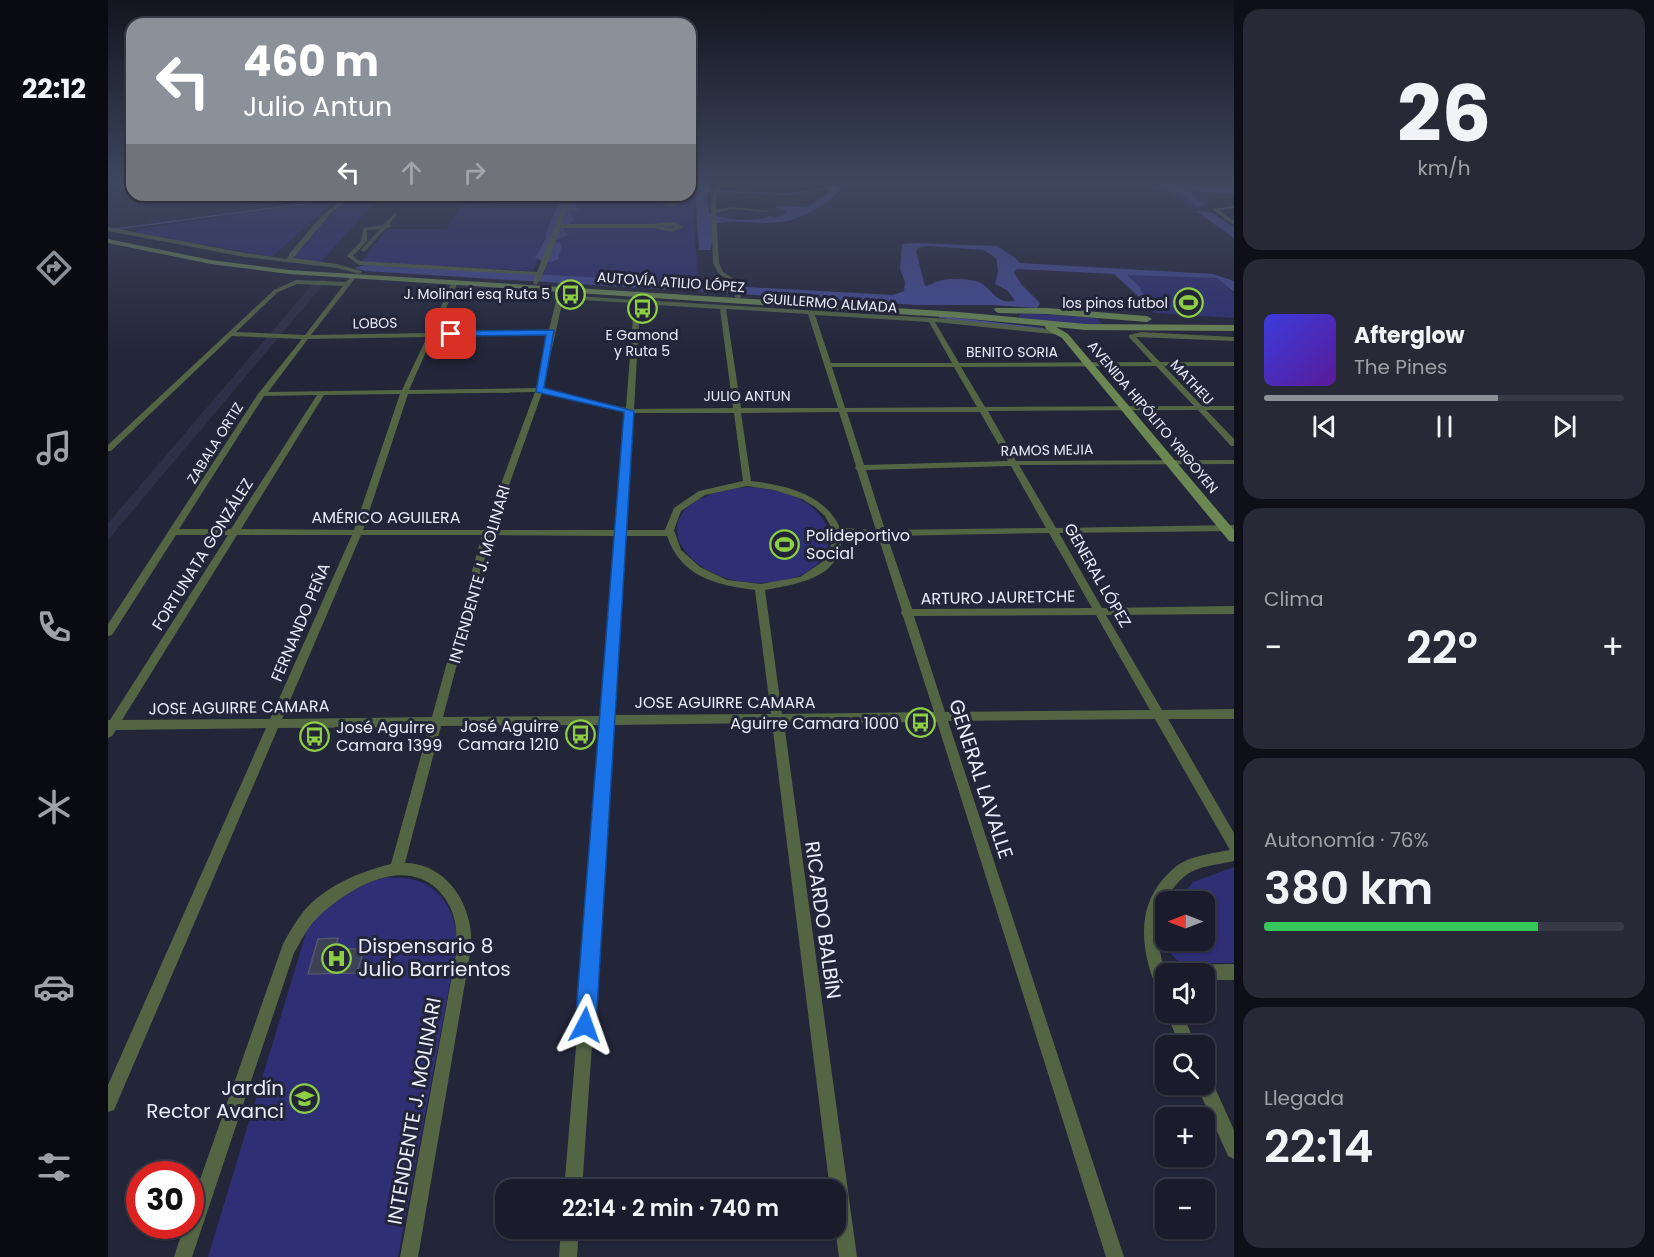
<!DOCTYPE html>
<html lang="es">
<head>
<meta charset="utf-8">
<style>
	body { margin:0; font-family:Poppins,sans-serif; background:#272937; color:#f1f3f6; height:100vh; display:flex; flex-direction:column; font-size:22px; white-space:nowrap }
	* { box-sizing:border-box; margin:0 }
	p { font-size:20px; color:#9fa1a9 }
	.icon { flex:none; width:33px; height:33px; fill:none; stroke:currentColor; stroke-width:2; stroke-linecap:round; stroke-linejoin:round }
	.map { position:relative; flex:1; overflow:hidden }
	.side { display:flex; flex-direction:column; gap:9px; padding:9px; background:#0e0f18; width:420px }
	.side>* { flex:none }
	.top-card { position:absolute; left:18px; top:18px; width:570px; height:183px; border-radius:18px; box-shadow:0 2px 4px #0004,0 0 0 2px #383a47; background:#8c9099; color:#fff; overflow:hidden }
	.needle { width:39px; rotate:270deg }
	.controls { position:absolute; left:1047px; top:891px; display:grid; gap:12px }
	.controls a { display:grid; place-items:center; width:60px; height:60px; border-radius:12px; background:#1a1c2b; box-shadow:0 2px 4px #0004,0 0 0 2px #383a47; font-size:30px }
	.speed { position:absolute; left:18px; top:1161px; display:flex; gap:12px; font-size:30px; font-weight:700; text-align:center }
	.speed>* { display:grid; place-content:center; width:78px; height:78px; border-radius:50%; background:#1a1c2b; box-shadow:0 2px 4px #0004,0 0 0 2px #383a47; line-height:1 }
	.speed .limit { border:9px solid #d22; background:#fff; color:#111 }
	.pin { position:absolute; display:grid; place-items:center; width:51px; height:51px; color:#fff; margin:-26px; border-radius:12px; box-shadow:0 3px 9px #0006 }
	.me { position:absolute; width:66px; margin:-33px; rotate:4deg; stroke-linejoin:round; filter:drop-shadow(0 0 4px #0008) }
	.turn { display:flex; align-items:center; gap:21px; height:126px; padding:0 18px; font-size:27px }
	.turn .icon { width:78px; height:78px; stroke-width:2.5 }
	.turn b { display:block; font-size:42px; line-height:51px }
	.lanes { display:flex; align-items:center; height:57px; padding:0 18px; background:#0003; justify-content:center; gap:30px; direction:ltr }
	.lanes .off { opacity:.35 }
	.big { font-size:45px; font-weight:600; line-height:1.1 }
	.side .card { flex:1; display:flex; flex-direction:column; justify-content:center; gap:9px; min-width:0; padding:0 21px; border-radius:18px; background:#272937 }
	.side .dial { align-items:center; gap:0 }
	.dial b { font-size:78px; line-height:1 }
	.song { display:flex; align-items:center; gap:18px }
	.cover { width:72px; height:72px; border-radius:9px; background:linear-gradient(135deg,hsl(240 70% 55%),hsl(270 70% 35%)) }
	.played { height:6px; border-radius:3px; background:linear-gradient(90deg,#8c9099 65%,#383a47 65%) }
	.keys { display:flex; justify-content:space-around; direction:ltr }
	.heat { display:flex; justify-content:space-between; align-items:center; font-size:33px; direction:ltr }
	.charge { height:9px; border-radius:4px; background:linear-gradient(90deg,#34c759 76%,#383a47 0) }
	.trip { position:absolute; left:387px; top:1179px; width:351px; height:60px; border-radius:18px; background:#1a1c2b; box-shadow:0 2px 4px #0004,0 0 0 2px #383a47; font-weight:600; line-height:60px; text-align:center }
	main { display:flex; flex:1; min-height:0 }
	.tabs { display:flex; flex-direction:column; width:108px; justify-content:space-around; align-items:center; background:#0a0b11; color:#9fa1a9 }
	.tabs .icon { width:42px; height:42px }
	.tabs .selected { color:#8c9099 }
	.tabs b { font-size:27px; color:#f1f3f6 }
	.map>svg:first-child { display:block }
</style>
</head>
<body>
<main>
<nav class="tabs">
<b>22:12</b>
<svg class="icon selected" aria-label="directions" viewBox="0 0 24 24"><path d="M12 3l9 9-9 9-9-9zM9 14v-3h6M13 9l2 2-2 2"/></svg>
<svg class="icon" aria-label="music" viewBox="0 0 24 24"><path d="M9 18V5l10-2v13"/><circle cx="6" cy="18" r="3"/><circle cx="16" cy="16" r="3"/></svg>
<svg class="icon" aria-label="phone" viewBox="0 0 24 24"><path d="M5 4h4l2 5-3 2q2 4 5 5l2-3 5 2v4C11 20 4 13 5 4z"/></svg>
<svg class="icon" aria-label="climate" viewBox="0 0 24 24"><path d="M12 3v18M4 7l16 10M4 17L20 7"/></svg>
<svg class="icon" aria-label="car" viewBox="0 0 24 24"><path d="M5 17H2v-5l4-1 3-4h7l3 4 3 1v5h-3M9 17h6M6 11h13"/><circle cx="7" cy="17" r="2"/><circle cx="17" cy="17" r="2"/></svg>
<svg class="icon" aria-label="filters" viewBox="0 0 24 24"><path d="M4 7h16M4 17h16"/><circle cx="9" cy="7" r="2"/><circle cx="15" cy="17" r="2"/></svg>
</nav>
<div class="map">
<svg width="1126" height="1257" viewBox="0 0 1126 1257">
	<rect width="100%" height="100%" fill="#232639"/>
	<!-- built -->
	<path fill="#2d3049" d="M 208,280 L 219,280 L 0,540 L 0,523 Z"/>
	<!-- green -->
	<path fill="#2e2f75" d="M 582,180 L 586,180 L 586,227 L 591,286 L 434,277 L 450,238 L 471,238 L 448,237 L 464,195 L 582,195 Z
		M 1042,180 L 1126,182 L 1126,187 L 1085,189 L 1099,202 L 1097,208 C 1080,211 1072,197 1057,192 C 1047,188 1035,190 1024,185 Z
		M 184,195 L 192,195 L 186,199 L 198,200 L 0,227 L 172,202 Z
		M 260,195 L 284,195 L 270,199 L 212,263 L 188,259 L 186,256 L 205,233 L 236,202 L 223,204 L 164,257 L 27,232 L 31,229 Z
		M 355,205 L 451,206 L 425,271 L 253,262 L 279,229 L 338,229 Z
		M 1008,273 L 1107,276 L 1126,293 L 1126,318 L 1046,313 Z
		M 915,313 L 988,318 L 994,323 L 981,325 L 912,318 L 910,316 Z
		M 640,487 C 662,489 686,492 704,507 C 734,532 722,565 688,577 C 588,609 504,500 640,487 Z
		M 1126,867 L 1126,963 L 1072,963 L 1056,947 L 1057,930 L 1058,940 L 1096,940 L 1096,902 L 1070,901 L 1085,882 Z
		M 276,878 C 322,874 344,896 350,941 L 290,1257 L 100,1257 L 201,923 C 219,902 249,885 276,878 Z"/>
	<!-- forest -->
	<path fill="#464b97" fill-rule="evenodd" d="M 586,180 L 600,180 L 602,190 L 599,195 L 601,213 C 617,220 646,222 663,216 L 666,218 L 679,212 L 667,207 L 670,206 L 700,207 L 721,192 L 720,185 L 727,185 L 732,188 C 724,201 716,205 703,212 C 667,231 646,218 609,223 L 602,250 L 591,250 Z
		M 1052,180 L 1126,182 L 1126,194 L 1093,192 L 1079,186 L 1075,188 L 1094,203 L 1094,206 L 1087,206 L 1077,196 L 1054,185 Z
		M 454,195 L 476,195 L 467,206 L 472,210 L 462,212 L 466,220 L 455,229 L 460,235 L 447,241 L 454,245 L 450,259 C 442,264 435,262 427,258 L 438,238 L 437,236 Z
		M 1088,211 L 1103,212 L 1126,227 L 1126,238 Z
		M 809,243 L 889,246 L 906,257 L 912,263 L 1105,274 L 1126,281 L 1126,292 L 1109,278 L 1019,275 L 1031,286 L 1037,298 L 1030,296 L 1006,274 L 909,269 L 906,273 L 914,285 L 932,303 L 929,308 L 884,305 L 810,305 L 257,271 L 246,268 L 257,265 L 591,283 L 609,281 L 640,287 L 785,295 L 796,291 L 797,282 L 792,269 L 794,244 ZM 820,246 L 876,250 L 888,258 L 890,272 L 887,284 L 899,290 L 907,301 C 884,304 885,286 868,281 C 861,279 842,278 835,280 C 828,281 824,285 817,286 L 808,251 L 810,248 Z"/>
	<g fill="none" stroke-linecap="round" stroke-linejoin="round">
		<!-- stream-far1 -->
		<path stroke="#4c519e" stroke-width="1.5" d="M 962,180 L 1040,186 L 1081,185
			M 1109,184 L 1126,184
			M 582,190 L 679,194 L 785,180
			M 0,230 L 261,195"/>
		<!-- stream -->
		<path stroke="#4c519e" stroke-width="2" d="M 832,317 L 935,329"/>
	</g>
	<!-- building -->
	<path fill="#3d4155" stroke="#52566b" stroke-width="1.5" d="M 230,938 L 227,949 L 256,949 L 249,973 L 200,974 L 210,939 Z"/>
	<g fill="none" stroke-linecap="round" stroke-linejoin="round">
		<!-- minor -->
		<path fill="#546544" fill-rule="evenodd" d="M 614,180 L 618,180 C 611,187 607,200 608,210 L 624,207 L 662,211 L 660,212 L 624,209 L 608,213 L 611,263 L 615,272 L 634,284 L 633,297 L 630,299 L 627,297 L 628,285 L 611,274 L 605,263 L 603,204 L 609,184 Z
			M 1126,182 L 1126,184 L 1071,185 L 1069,184 Z
			M 245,195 L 251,195 L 233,205 L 224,212 L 185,258 L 229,264 L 253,271 L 254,272 L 251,274 L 229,268 L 137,257 L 0,231 L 0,227 L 137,253 L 179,259 L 182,253 C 200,233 218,205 245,195 Z
			M 459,195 L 463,196 L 462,200 L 563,199 L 575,202 L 565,206 L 545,202 L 461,202 L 453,224 L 545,224 L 566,222 L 575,227 L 564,232 L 545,228 L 452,228 C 447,240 436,278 428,285 L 425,283 L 428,275 L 251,265 L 239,256 L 253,241 L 255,228 L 275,225 L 287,213 L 289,214 L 281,225 L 283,225 L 283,227 L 278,228 L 256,252 L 253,250 L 272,229 L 259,230 L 259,241 L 245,256 L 252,261 L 429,272 ZM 563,201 L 568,202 L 565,203 L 553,202 ZM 565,226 L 568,227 L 564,228 L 555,227 Z
			M 1126,206 L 1126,208 L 1111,210 L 1126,221 L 1126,225 L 1104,209 Z
			M 246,274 L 249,276 L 248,277 L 203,335 L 321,333 L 344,282 L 347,280 L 350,282 L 327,332 L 441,330 L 449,297 L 462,283 L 465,285 L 456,295 L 527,300 L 527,293 L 530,291 L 533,293 L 533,300 L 842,319 L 954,331 L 957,333 L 954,335 L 827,322 L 851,363 L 1044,362 L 1021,337 L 1021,335 L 1033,332 L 1126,337 L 1126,341 L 1028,337 L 1052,362 L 1126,362 L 1126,366 L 1056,366 L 1094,406 L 1126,406 L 1126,410 L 1098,410 L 1126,439 L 1126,446 L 1123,446 L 1090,410 L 880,411 L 908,461 L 1126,460 L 1126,464 L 911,465 L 948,528 L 1126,525 L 1126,531 L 951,533 L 994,608 L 1126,606 L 1126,614 L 998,615 L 1054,710 L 1126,709 L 1126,719 L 1060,719 L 1126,833 L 1126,861 C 1113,864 1098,865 1085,871 C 1078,874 1072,880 1067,886 C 1047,909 1048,937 1055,965 L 1126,964 L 1126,980 L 1096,980 L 1096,974 L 1058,974 L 1058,1002 L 1053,999 C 1036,961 1024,914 1056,878 C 1061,873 1066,867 1073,863 C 1088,855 1106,853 1122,850 L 1047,719 L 840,721 L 1016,1257 L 998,1257 L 829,722 L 676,723 L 749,1257 L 731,1257 L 727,1228 L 728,1190 L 722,1190 L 664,723 L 506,725 L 474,1190 L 456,1190 L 495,725 L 333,726 L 297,863 C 330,863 354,890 361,921 C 364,932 363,943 362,954 L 310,1257 L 292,1257 L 348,954 C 348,943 349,932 347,922 C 345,910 338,898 330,890 C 294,855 238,890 209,918 C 199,928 193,941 186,953 L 84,1257 L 66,1257 L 76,1226 L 82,1226 L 82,1208 L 175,944 C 181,933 187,922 195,912 C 217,886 251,872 283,864 L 321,727 L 170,728 L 6,1110 L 0,1112 L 0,1085 L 158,728 L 8,730 L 4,736 L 0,738 L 0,720 L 2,720 L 120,535 L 68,535 L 4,635 L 0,636 L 0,624 L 150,394 L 194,339 L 124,336 L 3,451 L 0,451 L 0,445 L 166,290 L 188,280 L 238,282 ZM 189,284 L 235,286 L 197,335 L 128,332 L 170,292 ZM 455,299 L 526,303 L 518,408 L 435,389 ZM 532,304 L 612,309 L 625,408 L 526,409 ZM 618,309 L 700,314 L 730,408 L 633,408 ZM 707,315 L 821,322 L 844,363 L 723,363 ZM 440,334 L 428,388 L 301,390 L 325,336 ZM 319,337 L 294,390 L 160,392 L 200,339 ZM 1048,366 L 1086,406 L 877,407 L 853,367 ZM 724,367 L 846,367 L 869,407 L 737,408 ZM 427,392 L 376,530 L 255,530 L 300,394 ZM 434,393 L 518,413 L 509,530 L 385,530 ZM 292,394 L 246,530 L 133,529 L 216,395 ZM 209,395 L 123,529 L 71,529 L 156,396 ZM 731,412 L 748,466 L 747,468 L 749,470 L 768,530 L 732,528 C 717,494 677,485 643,481 L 633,413 ZM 739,412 L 872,412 L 900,461 L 756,465 ZM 526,413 L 626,413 L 635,481 L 591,491 L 566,508 L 557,530 L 518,530 ZM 903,466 L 938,528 L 777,530 L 758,470 ZM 639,486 L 666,490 L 694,499 L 707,507 L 717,516 L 723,527 L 724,542 L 720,555 L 713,563 L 692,577 L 653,584 L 619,580 L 592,567 L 573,550 L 566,530 L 573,511 L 597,495 ZM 941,533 L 984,608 L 804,609 L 779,536 ZM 733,534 L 770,536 L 794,611 L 793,613 L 795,616 L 826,712 L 674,714 L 657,590 C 688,584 737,578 733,534 ZM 129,535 L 244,535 L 162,719 L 14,720 ZM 253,535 L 374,535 L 324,717 L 174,719 ZM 383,535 L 509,536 L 495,716 L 335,717 ZM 518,536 L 559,536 C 573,577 608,585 647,590 L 663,714 L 507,715 ZM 988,615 L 1042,710 L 837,712 L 806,616 Z
			M 1058,1012 L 1074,1012 L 1088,1046 L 1072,1046 Z
			M 1096,1075 L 1102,1077 L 1126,1130 L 1126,1159 L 1120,1156 L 1088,1084 L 1096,1084 Z
			M 453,1228 L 471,1228 L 469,1257 L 451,1257 Z"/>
		<!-- secondary -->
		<path fill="#6c8852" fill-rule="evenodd" d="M 0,239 L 103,260 L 181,270 L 851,312 L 977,324 L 1126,325 L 1126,331 L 977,330 L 948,327 L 960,334 L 1126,530 L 1126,542 L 1121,541 L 954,338 L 938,329 L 937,326 L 851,318 L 181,274 L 103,264 L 0,243 Z
			M 887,308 L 939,308 L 1039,316 L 1044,319 L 1039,322 L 939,314 L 890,313 L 886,310 Z"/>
	</g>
	<!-- sky -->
	<linearGradient id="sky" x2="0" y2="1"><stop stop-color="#13151f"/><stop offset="0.51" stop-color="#3f475f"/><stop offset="1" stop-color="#3f475f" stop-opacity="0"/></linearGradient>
	<rect width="1126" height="356" fill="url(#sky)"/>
	<!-- route -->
	<path fill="#1a73e8" stroke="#114b97" stroke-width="1.5" d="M 446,330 L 436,388 L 526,411 L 488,1025 L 485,1032 L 477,1035 L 470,1032 L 467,1025 L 516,412 L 428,392 L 438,335 L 343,336 L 339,334 L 343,331 Z"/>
	<!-- icons -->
	<defs>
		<symbol id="bus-ring" viewBox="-11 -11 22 22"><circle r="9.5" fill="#232639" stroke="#8ece43" stroke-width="1.5"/><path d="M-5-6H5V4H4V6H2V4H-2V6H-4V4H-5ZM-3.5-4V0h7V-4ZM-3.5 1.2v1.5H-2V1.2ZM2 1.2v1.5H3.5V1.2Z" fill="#8ece43"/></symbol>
		<symbol id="stadium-ring" viewBox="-11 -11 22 22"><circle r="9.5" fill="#232639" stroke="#8ece43" stroke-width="1.5"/><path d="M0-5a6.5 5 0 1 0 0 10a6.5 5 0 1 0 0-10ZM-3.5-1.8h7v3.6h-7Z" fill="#8ece43"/></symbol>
		<symbol id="hospital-ring" viewBox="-11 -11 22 22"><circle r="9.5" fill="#232639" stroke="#8ece43" stroke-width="1.5"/><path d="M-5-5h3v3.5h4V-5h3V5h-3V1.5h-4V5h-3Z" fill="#8ece43"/></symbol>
		<symbol id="school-ring" viewBox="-11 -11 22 22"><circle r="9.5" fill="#232639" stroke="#8ece43" stroke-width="1.5"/><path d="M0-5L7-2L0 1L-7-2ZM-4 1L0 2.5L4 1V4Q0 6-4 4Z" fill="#8ece43"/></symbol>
	</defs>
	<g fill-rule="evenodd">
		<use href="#bus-ring" x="446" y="278" width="33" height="33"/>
		<use href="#stadium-ring" x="1064" y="286" width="33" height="33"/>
		<use href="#bus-ring" x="518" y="292" width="33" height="33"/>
		<use href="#stadium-ring" x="660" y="528" width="33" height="33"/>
		<use href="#bus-ring" x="796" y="706" width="33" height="33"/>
		<use href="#bus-ring" x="456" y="718" width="33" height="33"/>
		<use href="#bus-ring" x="190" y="720" width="33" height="33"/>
		<use href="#hospital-ring" x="212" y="942" width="33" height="33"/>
		<use href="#school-ring" x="180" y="1082" width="33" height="33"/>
	</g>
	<g text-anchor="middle" stroke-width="6" stroke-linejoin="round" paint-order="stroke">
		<!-- far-street labels -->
		<g font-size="14" fill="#eaecf9" stroke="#232639">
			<text transform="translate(563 282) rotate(4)" y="5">AUTOVÍA ATILIO LÓPEZ</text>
			<text transform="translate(722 303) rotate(4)" y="5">GUILLERMO ALMADA</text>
			<text transform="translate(267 323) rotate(-1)" y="5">LOBOS</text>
			<text x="904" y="357">BENITO SORIA</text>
			<text transform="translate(1084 382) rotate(47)" y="5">MATHEU</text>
			<text x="639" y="401">JULIO ANTUN</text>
			<text transform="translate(1045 417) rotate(50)" y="5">AVENIDA HIPÓLITO YRIGOYEN</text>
			<text transform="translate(107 443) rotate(-58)" y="5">ZABALA ORTIZ</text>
			<text transform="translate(939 450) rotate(-1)" y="5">RAMOS MEJIA</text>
		</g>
		<!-- far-poi labels -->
		<g font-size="14" fill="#eaecf9" stroke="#232639" text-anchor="end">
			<text x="442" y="299">J. Molinari esq Ruta 5</text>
			<text x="1060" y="308">los pinos futbol</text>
			<text x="534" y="340" text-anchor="middle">E Gamond<tspan x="534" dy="16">y Ruta 5</tspan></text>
		</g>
		<!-- street labels -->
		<g font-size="16" fill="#eaecf9" stroke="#232639">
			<text x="278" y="523">AMÉRICO AGUILERA</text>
			<text transform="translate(94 554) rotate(-58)" y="6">FORTUNATA GONZÁLEZ</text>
			<text transform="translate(371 574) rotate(-74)" y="6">INTENDENTE J. MOLINARI</text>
			<text transform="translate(990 575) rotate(60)" y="6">GENERAL LÓPEZ</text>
			<text transform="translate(890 597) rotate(-1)" y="6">ARTURO JAURETCHE</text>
			<text transform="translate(192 622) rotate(-67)" y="6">FERNANDO PEÑA</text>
			<text x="617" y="708">JOSE AGUIRRE CAMARA</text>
			<text transform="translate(131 707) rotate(-1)" y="6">JOSE AGUIRRE CAMARA</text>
		</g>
		<!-- poi labels -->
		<g font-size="16" fill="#eaecf9" stroke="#232639" text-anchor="start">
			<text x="698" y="541">Polideportivo<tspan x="698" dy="18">Social</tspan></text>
			<text x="791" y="729" text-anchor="end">Aguirre Camara 1000</text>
			<text x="451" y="732" text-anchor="end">José Aguirre<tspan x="451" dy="18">Camara 1210</tspan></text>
			<text x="228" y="733">José Aguirre<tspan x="228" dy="18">Camara 1399</tspan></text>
		</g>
		<!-- near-street labels -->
		<g font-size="20" fill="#eaecf9" stroke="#232639">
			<text transform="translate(873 779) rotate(72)" y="7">GENERAL LAVALLE</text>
			<text transform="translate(715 920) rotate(82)" y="7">RICARDO BALBÍN</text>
			<text transform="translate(306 1111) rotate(-80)" y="7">INTENDENTE J. MOLINARI</text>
		</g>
		<!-- near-poi labels -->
		<g font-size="20" fill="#eaecf9" stroke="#232639" text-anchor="start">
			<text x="250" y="953">Dispensario 8<tspan x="250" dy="23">Julio Barrientos</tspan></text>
			<text x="176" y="1095" text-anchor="end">Jardín<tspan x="176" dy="23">Rector Avanci</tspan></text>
		</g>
	</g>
</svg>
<div class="controls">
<a><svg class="needle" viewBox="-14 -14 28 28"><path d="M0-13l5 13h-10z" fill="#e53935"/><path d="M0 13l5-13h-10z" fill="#9fa1a9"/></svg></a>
<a><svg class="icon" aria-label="sound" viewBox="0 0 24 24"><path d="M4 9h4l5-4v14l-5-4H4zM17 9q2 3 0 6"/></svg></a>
<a><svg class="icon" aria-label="search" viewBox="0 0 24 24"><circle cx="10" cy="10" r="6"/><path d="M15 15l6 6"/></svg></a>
<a>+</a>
<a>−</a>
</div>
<div class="speed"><div class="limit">30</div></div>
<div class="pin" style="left:343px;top:334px;background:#d93025"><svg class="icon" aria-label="arrive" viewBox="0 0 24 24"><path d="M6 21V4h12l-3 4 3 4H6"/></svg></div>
<svg class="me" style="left:477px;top:1025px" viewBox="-20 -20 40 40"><path d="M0-17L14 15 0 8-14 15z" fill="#1a73e8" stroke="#fff" stroke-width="4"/></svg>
<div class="trip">22:14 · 2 min · 740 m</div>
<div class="top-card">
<div class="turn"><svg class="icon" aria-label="left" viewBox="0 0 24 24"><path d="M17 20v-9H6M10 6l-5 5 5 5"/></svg><div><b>460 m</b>Julio Antun</div></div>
<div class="lanes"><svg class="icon" aria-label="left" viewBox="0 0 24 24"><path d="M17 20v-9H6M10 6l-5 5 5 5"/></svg><svg class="icon off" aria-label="ahead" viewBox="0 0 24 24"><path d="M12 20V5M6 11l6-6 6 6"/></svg><svg class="icon off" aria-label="right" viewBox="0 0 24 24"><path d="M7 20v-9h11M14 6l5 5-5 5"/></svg></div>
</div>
</div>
<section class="side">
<div class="card dial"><b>26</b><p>km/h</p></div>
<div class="card">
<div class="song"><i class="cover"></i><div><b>Afterglow</b><p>The Pines</p></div></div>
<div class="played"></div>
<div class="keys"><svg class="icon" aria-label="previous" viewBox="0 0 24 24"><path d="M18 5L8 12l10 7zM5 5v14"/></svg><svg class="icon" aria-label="pause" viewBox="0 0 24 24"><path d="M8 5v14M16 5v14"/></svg><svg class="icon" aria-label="next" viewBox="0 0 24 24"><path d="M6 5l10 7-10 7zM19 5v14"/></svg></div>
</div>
<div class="card"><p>Clima</p>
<div class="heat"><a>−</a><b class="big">22°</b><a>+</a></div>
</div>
<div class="card"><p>Autonomía · 76%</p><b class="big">380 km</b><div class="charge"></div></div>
<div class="card"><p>Llegada</p><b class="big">22:14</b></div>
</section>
</main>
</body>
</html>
